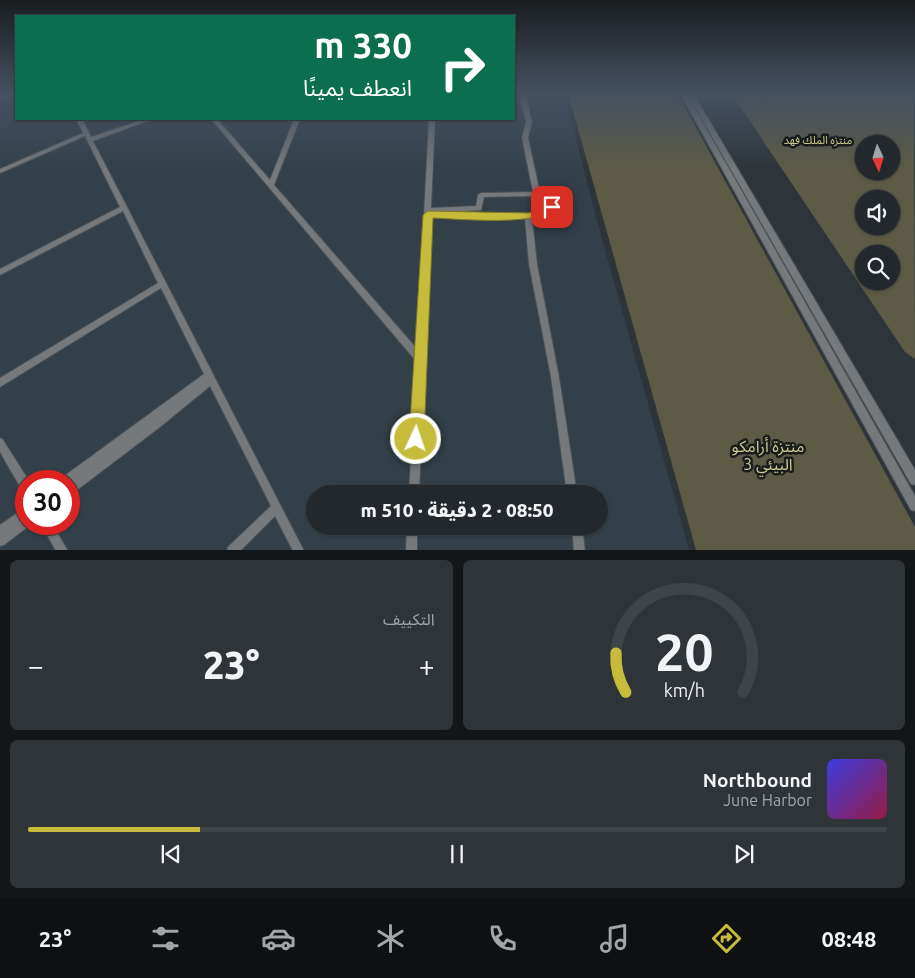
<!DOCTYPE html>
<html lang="ar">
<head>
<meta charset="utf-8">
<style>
	body { margin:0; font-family:Ubuntu,"Noto Sans Arabic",sans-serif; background:#2e3438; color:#f1f3f6; direction:rtl; height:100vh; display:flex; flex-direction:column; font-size:19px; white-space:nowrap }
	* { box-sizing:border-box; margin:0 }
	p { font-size:16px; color:#a2a6a9 }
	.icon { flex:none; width:28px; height:28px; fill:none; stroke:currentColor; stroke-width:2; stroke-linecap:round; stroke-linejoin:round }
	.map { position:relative; height:550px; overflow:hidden; direction:ltr }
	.side { display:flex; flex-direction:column; gap:10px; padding:10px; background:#131618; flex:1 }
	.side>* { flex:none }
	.guide { position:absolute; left:15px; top:15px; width:500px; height:105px; border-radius:0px; box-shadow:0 1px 4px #0004,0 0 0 1px #3f4448; direction:rtl; background:#0b6e4f; color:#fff; overflow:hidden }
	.needle { width:32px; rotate:176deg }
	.tools { position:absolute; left:855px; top:135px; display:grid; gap:10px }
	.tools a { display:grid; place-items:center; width:45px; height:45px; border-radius:50%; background:#22282c; box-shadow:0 1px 4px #0004,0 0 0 1px #3f4448; font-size:25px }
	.speed { position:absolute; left:15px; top:470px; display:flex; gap:10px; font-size:25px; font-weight:700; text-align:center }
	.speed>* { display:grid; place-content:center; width:65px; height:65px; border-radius:50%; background:#22282c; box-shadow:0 1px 4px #0004,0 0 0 1px #3f4448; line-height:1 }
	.speed .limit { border:8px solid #d22; background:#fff; color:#111 }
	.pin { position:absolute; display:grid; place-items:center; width:42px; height:42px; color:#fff; margin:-21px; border-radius:10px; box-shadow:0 2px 8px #0006 }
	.me { position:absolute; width:55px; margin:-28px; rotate:3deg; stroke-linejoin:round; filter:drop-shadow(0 0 4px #0008) }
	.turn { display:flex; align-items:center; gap:18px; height:105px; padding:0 20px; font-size:22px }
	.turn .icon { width:65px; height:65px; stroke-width:2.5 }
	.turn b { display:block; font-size:35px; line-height:42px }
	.big { font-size:38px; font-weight:800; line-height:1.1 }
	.side .card { flex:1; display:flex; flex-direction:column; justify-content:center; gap:8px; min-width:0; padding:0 18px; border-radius:8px; background:#2e3438 }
	.side .dial { align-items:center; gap:0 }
	.dial svg { height:130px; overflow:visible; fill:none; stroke:#3f4448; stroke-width:7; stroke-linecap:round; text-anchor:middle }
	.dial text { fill:#f1f3f6; stroke:none }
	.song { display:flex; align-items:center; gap:15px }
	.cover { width:60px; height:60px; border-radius:8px; background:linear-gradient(135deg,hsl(240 70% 55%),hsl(340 70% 35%)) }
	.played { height:5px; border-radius:2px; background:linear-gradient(90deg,#c6bc3c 20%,#3f4448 20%) }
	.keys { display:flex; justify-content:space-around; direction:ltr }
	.heat { display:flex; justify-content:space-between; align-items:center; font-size:28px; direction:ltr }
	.side .tiles { flex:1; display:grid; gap:10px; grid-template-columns:1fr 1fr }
	.card:last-child { grid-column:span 2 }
	.trip { position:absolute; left:306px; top:485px; width:302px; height:50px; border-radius:25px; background:#22282c; box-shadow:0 1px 4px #0004,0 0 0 1px #3f4448; font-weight:800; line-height:50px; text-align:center; direction:rtl }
	.dock { display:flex; height:80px; justify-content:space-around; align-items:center; background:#0e1012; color:#a2a6a9 }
	.dock .icon { width:35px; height:35px }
	.dock .active { color:#c6bc3c }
	.dock b { font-size:22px; color:#f1f3f6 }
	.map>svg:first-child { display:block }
</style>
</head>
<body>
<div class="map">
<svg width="915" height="551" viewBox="0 0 915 551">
	<rect width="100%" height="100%" fill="#2e353a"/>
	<!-- built -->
	<path fill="#334049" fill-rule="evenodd" d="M 0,93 L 16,93 L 16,119 L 514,119 L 514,93 L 564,93 L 603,243 L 689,550 L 0,550 ZM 26,481 L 69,481 L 69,524 L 26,524 ZM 315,494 L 600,494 L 600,526 L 315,526 Z"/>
	<!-- green -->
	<path fill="#5d5b46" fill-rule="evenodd" d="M 568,93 L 677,93 L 915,527 L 915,550 L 696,550 Z
		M 731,93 L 914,93 L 915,359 L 905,352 ZM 864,144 L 891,144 L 891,171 L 864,171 ZM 864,199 L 891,199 L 891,226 L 864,226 ZM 864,254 L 891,254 L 891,281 L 864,281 Z"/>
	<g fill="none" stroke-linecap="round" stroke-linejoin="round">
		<defs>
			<path id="minor" d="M 10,93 L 16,93 L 16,94 L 0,100 L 0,96 Z
				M 519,93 L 525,93 L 532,122 L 528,138 L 540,193 L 553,195 C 555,199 556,206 554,209 L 544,215 L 532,218 L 537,264 L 559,377 L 577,494 L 567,494 L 551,377 L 529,264 L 525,218 L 431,217 L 419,494 L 409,494 L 416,361 L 211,119 L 217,119 L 270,180 L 294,119 L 300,119 L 274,185 L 417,349 L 429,119 L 435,119 L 431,208 L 476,206 L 478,195 L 481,193 L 533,192 L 522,138 L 526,122 ZM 537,196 L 548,198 L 549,206 L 540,211 L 528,214 L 431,213 L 481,210 L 484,197 Z
				M 680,93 L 686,93 L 915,496 L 915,511 L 911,510 Z
				M 687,93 L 693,93 L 915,470 L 915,485 L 911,484 Z
				M 76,119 L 82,119 L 91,137 L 145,119 L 153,119 L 93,141 L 304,551 L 293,551 L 275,516 L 240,551 L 227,551 L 228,547 L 271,506 L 210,386 L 160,427 L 73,493 L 69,494 L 69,481 L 62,481 L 63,477 L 204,374 L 161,288 L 0,387 L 0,378 L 158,283 L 123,211 L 0,275 L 0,269 L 120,207 L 85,136 L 0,173 L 0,169 L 83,133 Z
				M 0,438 L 3,440 L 29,481 L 26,481 L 26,491 L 22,490 L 0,452 Z
				M 26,507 L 26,524 L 30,524 L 30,525 L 4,545 L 0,546 L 0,525 Z
				M 41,524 L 52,524 L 68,551 L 56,551 Z
				M 407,526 L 417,526 L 417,551 L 406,551 Z
				M 572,526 L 582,526 L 585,551 L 574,551 Z"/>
		</defs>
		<!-- minor casing -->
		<use href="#minor" stroke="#4b5156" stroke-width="2"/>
		<!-- minor -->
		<use href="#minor" fill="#75797b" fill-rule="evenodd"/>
	</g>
	<!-- sky -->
	<linearGradient id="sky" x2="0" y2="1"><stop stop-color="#191d20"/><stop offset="0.55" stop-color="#465160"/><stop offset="1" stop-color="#465160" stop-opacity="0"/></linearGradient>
	<rect width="915" height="170" fill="url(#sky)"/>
	<!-- route -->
	<path fill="#c6bc3c" stroke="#817a27" d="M 552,203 L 557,207 C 541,227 460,219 433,218 L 424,439 L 422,444 L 416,446 L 411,444 L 409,439 L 423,215 L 428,211 L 528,213 L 539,210 Z"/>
	<g text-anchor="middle" stroke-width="5" stroke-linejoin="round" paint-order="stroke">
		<!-- far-park labels -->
		<g font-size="11" fill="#cdc98c" stroke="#191c1e">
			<text x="818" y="144">منتزه الملك فهد</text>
		</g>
		<!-- near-park labels -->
		<g font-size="16" fill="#cdc98c" stroke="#191c1e">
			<text x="768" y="452">منتزة أرامكو<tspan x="768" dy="18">البيئي 3</tspan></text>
		</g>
	</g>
</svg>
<div class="tools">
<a><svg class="needle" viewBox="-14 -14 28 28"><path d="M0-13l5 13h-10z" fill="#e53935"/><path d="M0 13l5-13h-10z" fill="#a2a6a9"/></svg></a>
<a><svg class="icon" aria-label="sound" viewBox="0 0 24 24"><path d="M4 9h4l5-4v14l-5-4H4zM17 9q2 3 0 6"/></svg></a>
<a><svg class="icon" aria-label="search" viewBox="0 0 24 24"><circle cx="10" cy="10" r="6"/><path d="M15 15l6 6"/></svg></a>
</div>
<div class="speed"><div class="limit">30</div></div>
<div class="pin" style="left:552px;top:207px;background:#d93025"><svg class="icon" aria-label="arrive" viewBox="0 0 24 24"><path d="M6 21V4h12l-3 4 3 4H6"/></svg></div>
<svg class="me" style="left:416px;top:439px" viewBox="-20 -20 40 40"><circle r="17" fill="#c6bc3c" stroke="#fff" stroke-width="3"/><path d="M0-11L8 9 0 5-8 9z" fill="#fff"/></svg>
<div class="trip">08:50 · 2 دقيقة · 510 m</div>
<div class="guide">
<div class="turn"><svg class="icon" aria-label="right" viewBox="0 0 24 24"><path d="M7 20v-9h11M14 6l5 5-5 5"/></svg><div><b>330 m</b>انعطف يمينًا</div></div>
</div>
</div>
<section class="side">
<div class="tiles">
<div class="card dial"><svg viewBox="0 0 100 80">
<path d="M14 69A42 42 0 1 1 86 69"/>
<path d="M14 69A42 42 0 0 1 8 45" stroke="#c6bc3c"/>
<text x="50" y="56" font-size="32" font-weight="700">20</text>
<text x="50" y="72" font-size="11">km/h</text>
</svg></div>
<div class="card"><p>التكييف</p>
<div class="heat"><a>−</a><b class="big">23°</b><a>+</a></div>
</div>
<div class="card">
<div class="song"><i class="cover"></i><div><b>Northbound</b><p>June Harbor</p></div></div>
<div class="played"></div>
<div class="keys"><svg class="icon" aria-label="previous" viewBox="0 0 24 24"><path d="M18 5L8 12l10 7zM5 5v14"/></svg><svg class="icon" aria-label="pause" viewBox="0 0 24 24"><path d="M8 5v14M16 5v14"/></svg><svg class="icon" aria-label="next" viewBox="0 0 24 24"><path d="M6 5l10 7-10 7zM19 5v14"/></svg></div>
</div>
</div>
</section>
<nav class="dock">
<b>08:48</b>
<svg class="icon active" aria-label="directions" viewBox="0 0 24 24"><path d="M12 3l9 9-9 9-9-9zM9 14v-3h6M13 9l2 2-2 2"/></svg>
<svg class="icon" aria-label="music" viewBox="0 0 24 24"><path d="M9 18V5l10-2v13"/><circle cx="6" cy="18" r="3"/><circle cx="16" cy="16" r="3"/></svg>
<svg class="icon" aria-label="phone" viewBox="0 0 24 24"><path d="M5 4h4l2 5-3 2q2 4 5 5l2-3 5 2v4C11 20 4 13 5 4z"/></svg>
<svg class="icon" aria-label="climate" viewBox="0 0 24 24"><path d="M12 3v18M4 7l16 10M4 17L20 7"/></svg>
<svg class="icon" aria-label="car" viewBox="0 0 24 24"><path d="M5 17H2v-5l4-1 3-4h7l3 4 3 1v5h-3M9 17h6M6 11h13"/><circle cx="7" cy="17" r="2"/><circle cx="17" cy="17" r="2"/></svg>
<svg class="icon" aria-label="filters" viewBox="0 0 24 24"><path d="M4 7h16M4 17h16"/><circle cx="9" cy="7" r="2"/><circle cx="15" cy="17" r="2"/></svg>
<b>23°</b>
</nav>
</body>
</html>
